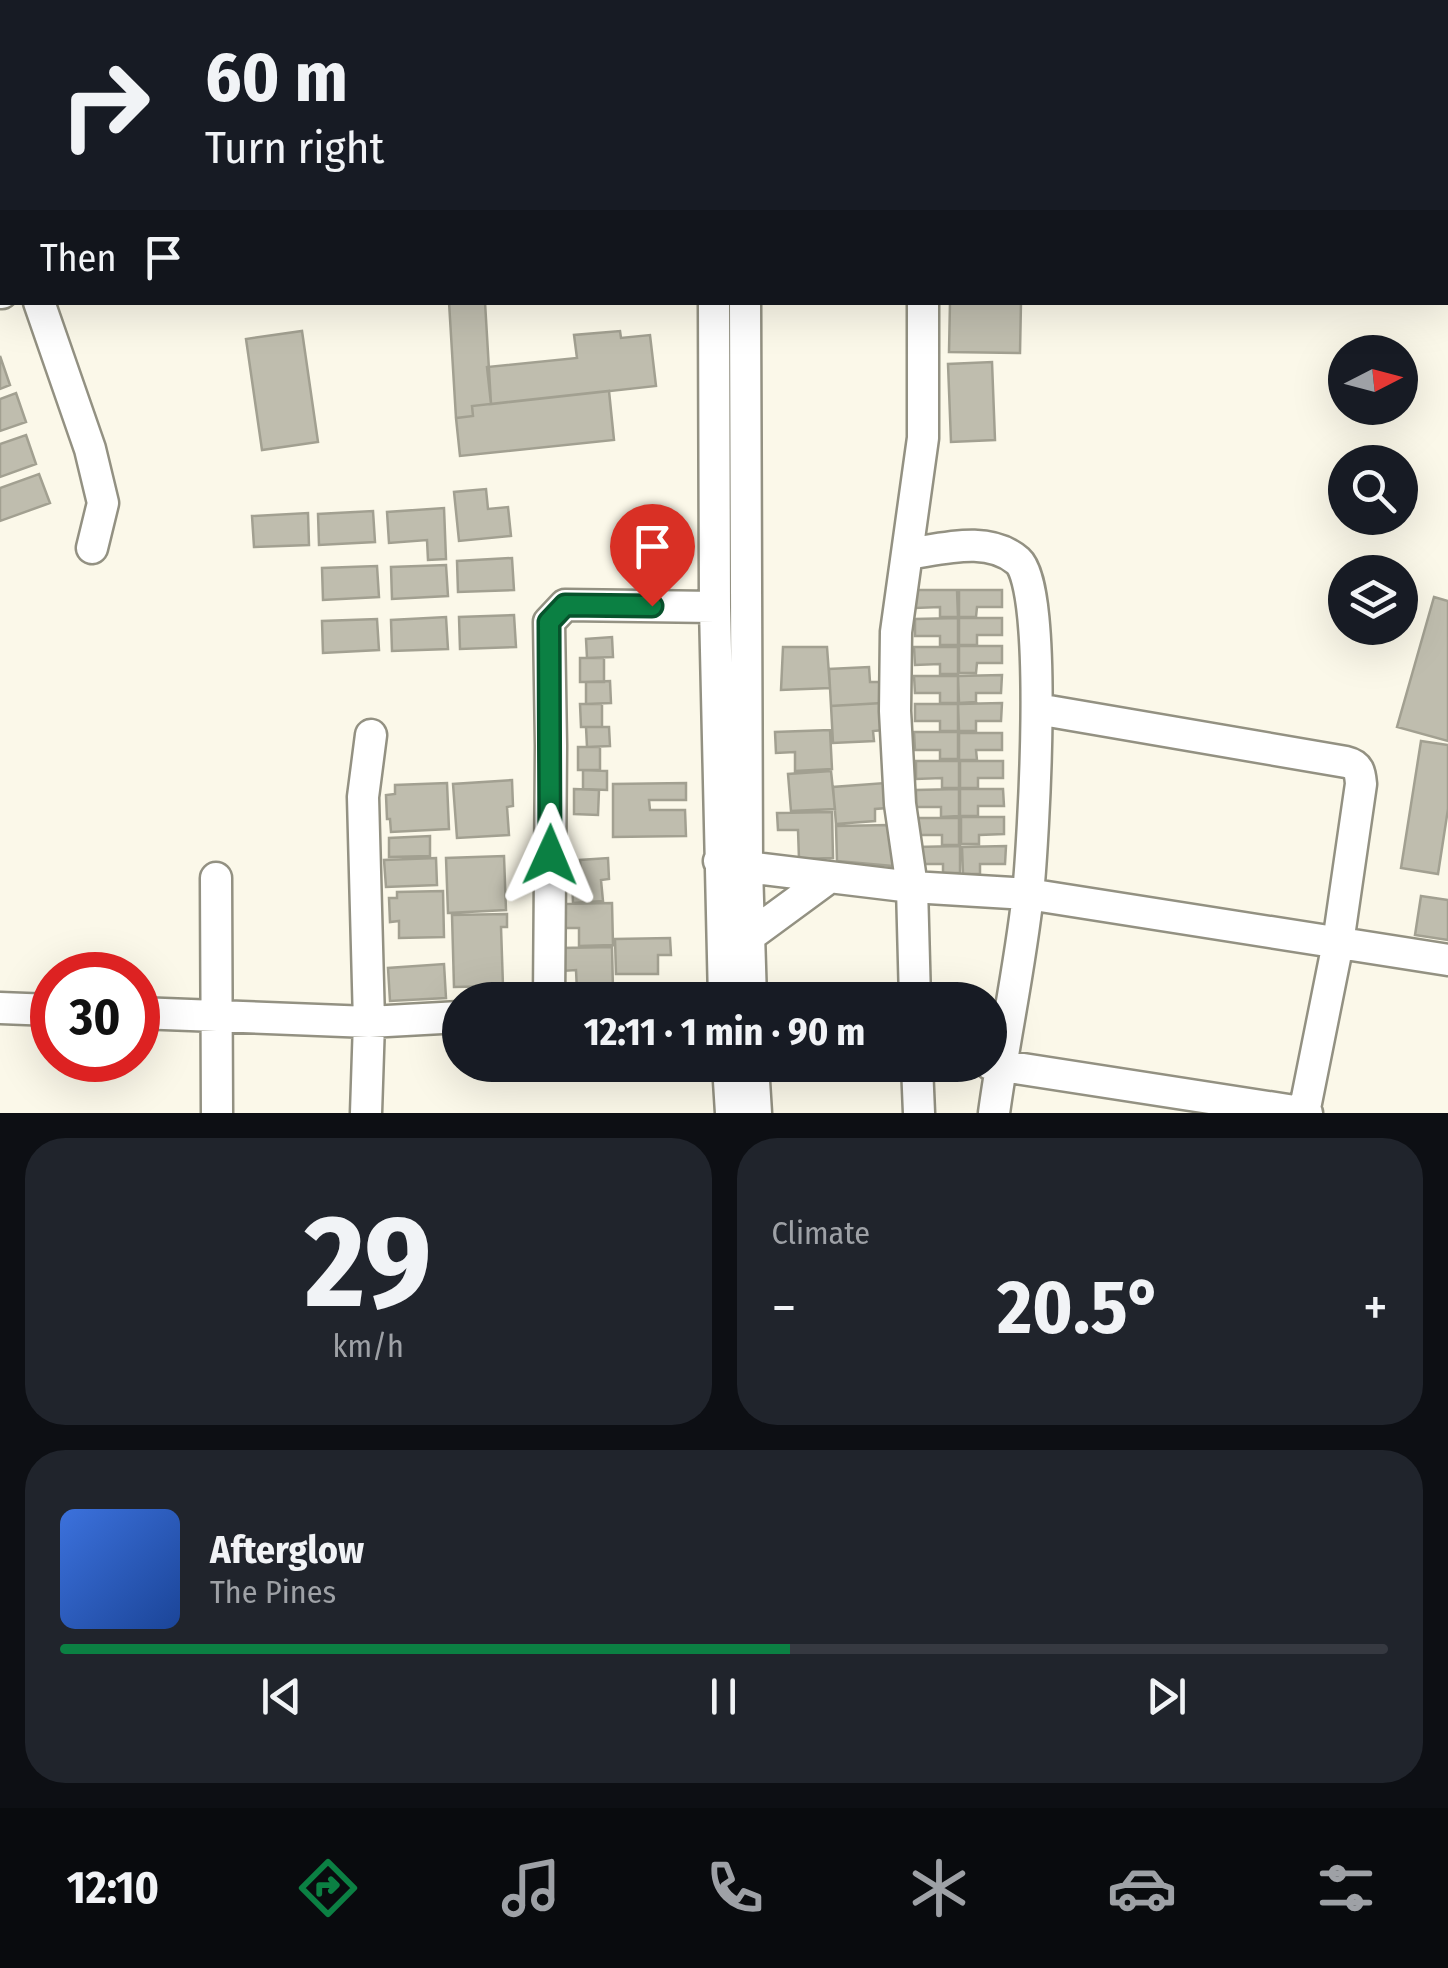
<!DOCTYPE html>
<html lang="en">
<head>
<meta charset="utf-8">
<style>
	body { margin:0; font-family:"Fira Sans Condensed",sans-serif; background:#20242c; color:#f1f3f6; height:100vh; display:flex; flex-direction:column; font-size:38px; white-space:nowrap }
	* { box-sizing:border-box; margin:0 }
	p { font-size:32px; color:#9ea1a6 }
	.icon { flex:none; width:55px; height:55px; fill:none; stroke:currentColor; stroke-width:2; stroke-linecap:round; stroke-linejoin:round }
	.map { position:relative; height:1113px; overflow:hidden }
	.sheet { display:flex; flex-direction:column; gap:25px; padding:25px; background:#0d0f14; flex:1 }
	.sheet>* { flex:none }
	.hud { position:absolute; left:0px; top:0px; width:1450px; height:305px; box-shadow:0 10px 40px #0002; background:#171b24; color:#f1f3f6; overflow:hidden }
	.needle { width:65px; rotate:84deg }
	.controls { position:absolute; left:1328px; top:335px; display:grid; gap:20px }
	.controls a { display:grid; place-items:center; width:90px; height:90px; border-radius:50%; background:#171b24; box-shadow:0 10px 40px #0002; font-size:50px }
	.speed { position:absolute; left:30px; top:952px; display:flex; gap:20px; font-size:50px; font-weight:700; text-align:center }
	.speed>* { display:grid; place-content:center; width:130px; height:130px; border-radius:50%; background:#171b24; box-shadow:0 10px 40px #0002; line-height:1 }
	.speed .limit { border:15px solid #d22; background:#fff; color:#111 }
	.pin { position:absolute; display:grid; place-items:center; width:85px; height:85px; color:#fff; margin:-102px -42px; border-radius:50% 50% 50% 0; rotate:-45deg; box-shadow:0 0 10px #0007 }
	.pin .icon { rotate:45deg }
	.me { position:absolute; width:110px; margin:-55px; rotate:1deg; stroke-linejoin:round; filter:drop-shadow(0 0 8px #0008) }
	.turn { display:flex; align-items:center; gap:35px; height:210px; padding:0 40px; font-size:45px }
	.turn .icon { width:130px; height:130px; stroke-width:2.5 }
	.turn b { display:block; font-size:70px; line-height:85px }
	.then { display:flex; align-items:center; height:95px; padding:0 40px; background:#0003; gap:20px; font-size:38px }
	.big { font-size:75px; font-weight:700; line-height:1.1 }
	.sheet .widget { flex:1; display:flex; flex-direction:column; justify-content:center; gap:15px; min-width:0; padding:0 35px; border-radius:40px; background:#20242c }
	.sheet .dial { align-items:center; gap:0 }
	.dial b { font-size:130px; line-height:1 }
	.song { display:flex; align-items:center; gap:30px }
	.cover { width:120px; height:120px; border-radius:15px; background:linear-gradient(135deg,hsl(220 70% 55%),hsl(220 70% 35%)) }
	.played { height:10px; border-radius:5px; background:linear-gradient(90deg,#0b8043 55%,#363941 55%) }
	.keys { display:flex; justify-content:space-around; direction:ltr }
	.heat { display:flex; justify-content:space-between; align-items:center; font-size:55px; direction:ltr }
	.sheet .tiles { flex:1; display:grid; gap:25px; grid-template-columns:1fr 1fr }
	.widget:last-child { grid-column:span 2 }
	.trip { position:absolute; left:442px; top:982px; width:565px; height:100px; border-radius:50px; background:#171b24; box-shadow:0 10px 40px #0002; font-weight:700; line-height:100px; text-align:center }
	.tab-bar { display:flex; height:160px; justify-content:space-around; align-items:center; background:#090b0e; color:#9ea1a6 }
	.tab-bar .icon { width:70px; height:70px }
	.tab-bar .selected { color:#0b8043 }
	.tab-bar b { font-size:45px; color:#f1f3f6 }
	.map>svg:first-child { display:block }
</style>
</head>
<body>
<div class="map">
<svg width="1448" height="1113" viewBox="0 0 1448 1113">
	<rect width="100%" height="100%" fill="#fbf8e9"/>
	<!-- building -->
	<path fill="#bfbdae" stroke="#a2a091" stroke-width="2.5" d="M 449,302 L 485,302 L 491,404 L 472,406 L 473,416 L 456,418 Z
		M 950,302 L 1021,302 L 1020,353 L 949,352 Z
		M 302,331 L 318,442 L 262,450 L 246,339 Z
		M 620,331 L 621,338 L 650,335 L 656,386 L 491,404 L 487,367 L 577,358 L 574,335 Z
		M 0,356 L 10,385 L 0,389 Z
		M 992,362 L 995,440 L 951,442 L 948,364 Z
		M 609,391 L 614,440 L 460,456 L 456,418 L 473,416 L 472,406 Z
		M 16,393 L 26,422 L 0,431 L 0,399 Z
		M 26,435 L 36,464 L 0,477 L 0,444 Z
		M 39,474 L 50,503 L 0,521 L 0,488 Z
		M 486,489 L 488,509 L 508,507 L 511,536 L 459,541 L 454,492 Z
		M 444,508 L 446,559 L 428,560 L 427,540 L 389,543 L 387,512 Z
		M 373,511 L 375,542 L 319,545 L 318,514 Z
		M 308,513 L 309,545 L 254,547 L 252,516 Z
		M 512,558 L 514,590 L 458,592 L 457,561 Z
		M 446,565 L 448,596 L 392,599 L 391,567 Z
		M 377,566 L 379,597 L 323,600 L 322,568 Z
		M 914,590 L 957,590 L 958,617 L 940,617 L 940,607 L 915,608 Z
		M 959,590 L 1002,590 L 1002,607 L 977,607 L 976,617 L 959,617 Z
		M 1434,597 L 1448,601 L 1448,741 L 1397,727 Z
		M 514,615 L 516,647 L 460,649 L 459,617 Z
		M 446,617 L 448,649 L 392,651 L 391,620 Z
		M 958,618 L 958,645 L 940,645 L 940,636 L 915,636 L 915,619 Z
		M 959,618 L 1002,618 L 1002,635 L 977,635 L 977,645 L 959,645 Z
		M 377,619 L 379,650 L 323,653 L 322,621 Z
		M 612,637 L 613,657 L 587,658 L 586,639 Z
		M 959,646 L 1002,646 L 1002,663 L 977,663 L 976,673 L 959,673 Z
		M 783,647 L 827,647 L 830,688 L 781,690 Z
		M 914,647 L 958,647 L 958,674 L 940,674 L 940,664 L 915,665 Z
		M 580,658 L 604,658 L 604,682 L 580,682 Z
		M 869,667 L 870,682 L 881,682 L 882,703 L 831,706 L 829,669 Z
		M 1002,675 L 1001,693 L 976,693 L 976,702 L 959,703 L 958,676 Z
		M 914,676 L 958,676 L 958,703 L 940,703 L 940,693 L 915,693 Z
		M 610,681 L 611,703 L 586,704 L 586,682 Z
		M 882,703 L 883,730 L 873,731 L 874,741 L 833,743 L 831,706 Z
		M 1002,703 L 1001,721 L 976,721 L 976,731 L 959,731 L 958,704 Z
		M 580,704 L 602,704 L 602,727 L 581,727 Z
		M 915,704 L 958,704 L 958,731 L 940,731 L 940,721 L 915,721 Z
		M 586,727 L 609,727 L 610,746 L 587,747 Z
		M 830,730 L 832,769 L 795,771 L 795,752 L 776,753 L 775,732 Z
		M 914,732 L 958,732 L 958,759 L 940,759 L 940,750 L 915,750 Z
		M 959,733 L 1002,733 L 1002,750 L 976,750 L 977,760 L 959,760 Z
		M 1421,741 L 1448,745 L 1448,809 L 1438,874 L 1401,868 Z
		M 578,747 L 600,747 L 600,770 L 578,770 Z
		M 916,761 L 959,761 L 959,788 L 942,788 L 942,778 L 916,779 Z
		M 960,761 L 1003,761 L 1003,778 L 978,778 L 978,788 L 960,788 Z
		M 583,770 L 607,771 L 607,790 L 583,789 Z
		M 831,771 L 835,809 L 791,811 L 788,774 Z
		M 512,780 L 513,806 L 507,807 L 509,835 L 457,838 L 453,784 Z
		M 447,783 L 449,829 L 391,832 L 390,819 L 387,819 L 386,795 L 395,794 L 395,785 Z
		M 686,783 L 686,800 L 649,800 L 650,810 L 685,810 L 686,836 L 613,837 L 613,784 Z
		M 885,783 L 887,808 L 875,809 L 875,821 L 836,824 L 833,787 Z
		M 574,789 L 599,790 L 598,815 L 574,814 Z
		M 959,789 L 959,816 L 941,817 L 941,807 L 916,807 L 916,790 Z
		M 960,789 L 1003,789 L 1004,806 L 978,806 L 978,816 L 960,816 Z
		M 832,812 L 833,858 L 799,859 L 798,830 L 778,830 L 777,813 Z
		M 961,817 L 1004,817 L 1004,834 L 979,835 L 979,844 L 961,844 Z
		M 916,818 L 959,818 L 959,845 L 942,845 L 942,835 L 916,835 Z
		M 889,825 L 893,866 L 837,861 L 836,826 Z
		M 430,836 L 430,856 L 389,857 L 389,838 Z
		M 960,846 L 960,873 L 943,873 L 943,864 L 917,864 L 917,847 Z
		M 1006,846 L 1005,864 L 980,864 L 980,874 L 963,874 L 962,847 Z
		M 504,856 L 506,910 L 448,913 L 446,858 Z
		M 436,858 L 437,885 L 386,887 L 384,860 Z
		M 608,858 L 609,879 L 601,880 L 603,901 L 573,903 L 572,879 L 581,878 L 580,860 Z
		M 443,891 L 444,937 L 399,938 L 399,921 L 390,922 L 389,898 L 397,898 L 397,892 Z
		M 1421,896 L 1448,900 L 1448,940 L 1415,935 Z
		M 612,903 L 613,945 L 579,946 L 579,928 L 562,928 L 561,904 Z
		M 507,914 L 507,927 L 501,927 L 503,986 L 454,987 L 452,915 Z
		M 670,938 L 671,955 L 658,955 L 658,974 L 616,974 L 615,939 Z
		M 612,947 L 613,990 L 577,991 L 576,970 L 562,971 L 561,948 Z
		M 444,964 L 446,998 L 390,1001 L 388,968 Z"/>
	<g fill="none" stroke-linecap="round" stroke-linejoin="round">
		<defs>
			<path id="minor" d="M 7,2 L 12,0
				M 714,2 L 714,0
				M 0,261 L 2,263
				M 0,293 L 2,293
				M 39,302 L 90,449 L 103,503 L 92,548
				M 714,302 L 715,607 L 724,1000
				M 745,302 L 747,867 L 751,1000
				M 907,554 C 943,549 988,535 1018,561 C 1049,589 1033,843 1028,894 C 1020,967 1004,1040 994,1113
				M 1037,709 L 1346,762 C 1359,765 1360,772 1361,784 L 1338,943 L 1304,1113
				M 719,861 L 747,867 L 912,887 L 1028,894 L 1448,960
				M 216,878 L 217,1113
				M 736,946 L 830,877
				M 549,1000 L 551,746 L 549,622 L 565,605 L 715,607
				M 915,1000 L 912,887 L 900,804 L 895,711 L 896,632 L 923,438 L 923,302
				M 0,1008 L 52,1010
				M 138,1013 L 369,1022 L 460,1017
				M 990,1064 L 1307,1113
				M 728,1065 L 731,1113
				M 753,1065 L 756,1113
				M 917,1065 L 919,1113
				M 366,1113 L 369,1022 L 363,797 L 371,735"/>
			<path id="major" d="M 770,0 L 775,2
				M 900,0 L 911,2
				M 1040,2 L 1049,0
				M 1210,2 L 1219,0"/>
		</defs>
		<!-- minor casing -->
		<use href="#minor" stroke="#939182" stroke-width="35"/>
		<!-- major casing -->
		<use href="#major" stroke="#a98468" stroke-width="42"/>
		<!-- minor -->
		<use href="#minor" stroke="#fff" stroke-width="30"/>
		<!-- major -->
		<use href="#major" stroke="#fedcc4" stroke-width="38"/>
	</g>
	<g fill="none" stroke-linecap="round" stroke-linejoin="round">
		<defs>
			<path id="route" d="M 550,855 L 549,622 L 565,605 L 652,606"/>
		</defs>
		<!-- route casing -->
		<use href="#route" stroke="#07532c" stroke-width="25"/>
		<!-- route -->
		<use href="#route" stroke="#0b8043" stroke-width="18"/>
	</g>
</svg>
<div class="controls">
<a><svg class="needle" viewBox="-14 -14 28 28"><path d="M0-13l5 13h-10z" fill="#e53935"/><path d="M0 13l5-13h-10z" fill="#9ea1a6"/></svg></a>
<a><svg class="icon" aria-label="search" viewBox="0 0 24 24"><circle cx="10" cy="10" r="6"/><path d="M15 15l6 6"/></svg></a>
<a><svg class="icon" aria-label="layers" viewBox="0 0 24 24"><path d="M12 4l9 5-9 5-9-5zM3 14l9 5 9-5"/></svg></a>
</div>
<div class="speed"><div class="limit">30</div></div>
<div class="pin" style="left:652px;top:606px;background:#d93025"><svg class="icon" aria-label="arrive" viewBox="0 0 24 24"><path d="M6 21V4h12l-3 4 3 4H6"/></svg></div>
<svg class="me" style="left:550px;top:855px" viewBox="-20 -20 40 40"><path d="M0-17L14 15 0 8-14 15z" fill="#0b8043" stroke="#fff" stroke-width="4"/></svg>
<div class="trip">12:11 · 1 min · 90 m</div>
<div class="hud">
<div class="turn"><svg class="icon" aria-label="right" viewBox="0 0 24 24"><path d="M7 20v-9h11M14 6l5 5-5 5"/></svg><div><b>60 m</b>Turn right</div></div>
<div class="then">Then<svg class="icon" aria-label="arrive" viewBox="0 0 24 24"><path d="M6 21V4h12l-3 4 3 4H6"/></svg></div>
</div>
</div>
<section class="sheet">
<div class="tiles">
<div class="widget dial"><b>29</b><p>km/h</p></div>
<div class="widget"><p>Climate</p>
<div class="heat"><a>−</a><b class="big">20.5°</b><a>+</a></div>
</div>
<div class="widget">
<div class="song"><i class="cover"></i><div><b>Afterglow</b><p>The Pines</p></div></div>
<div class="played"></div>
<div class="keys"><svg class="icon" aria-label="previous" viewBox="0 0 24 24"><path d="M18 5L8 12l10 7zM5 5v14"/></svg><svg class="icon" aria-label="pause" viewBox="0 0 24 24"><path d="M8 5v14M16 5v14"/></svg><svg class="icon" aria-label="next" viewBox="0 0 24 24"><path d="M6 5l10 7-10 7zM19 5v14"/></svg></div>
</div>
</div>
</section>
<nav class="tab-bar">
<b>12:10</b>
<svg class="icon selected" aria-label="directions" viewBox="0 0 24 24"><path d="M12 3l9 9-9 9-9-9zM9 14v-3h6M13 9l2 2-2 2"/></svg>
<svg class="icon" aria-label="music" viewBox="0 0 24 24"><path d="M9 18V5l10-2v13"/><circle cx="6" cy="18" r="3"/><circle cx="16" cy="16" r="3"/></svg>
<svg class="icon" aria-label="phone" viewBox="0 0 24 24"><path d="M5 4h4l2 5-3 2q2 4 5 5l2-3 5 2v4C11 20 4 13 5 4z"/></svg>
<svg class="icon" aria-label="climate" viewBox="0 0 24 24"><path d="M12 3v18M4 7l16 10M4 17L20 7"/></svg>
<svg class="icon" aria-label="car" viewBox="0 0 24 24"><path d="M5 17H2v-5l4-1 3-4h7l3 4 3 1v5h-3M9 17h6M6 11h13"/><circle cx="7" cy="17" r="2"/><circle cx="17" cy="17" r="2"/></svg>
<svg class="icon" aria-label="filters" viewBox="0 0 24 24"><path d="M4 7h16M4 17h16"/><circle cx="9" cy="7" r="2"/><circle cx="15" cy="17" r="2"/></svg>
</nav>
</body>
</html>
